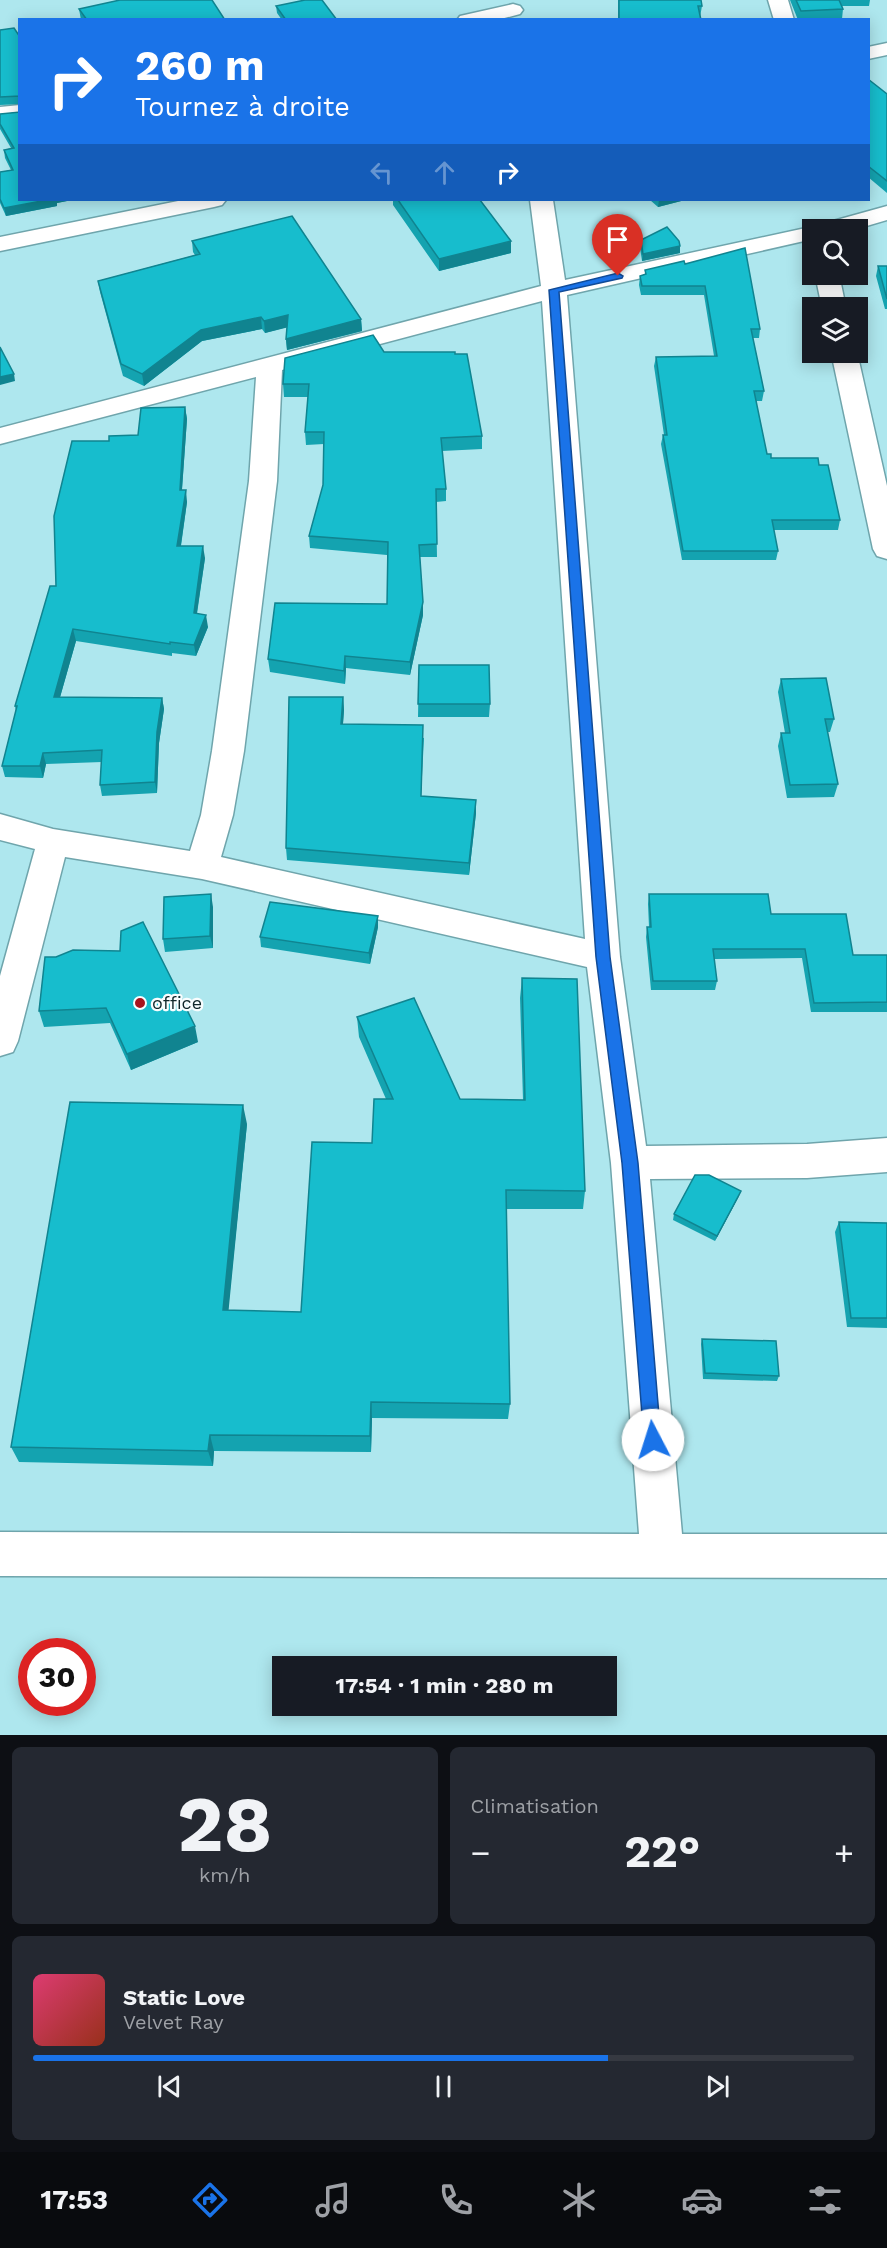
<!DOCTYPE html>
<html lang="fr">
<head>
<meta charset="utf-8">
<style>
	body { margin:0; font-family:"Work Sans",sans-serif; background:#242831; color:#f1f3f6; height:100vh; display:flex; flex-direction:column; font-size:22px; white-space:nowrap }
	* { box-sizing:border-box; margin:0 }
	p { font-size:20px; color:#9ea1a6 }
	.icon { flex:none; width:33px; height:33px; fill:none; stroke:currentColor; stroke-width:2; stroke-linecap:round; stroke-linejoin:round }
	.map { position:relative; height:1735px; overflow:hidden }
	.sheet { display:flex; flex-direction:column; gap:12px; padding:12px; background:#0d0f14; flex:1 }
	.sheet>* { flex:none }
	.guide { position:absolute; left:18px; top:18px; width:852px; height:183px; border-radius:0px; box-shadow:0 3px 15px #0003; background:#1a73e8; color:#fff; overflow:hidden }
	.controls { position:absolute; left:802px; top:219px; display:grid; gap:12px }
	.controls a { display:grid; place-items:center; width:66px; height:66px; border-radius:0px; background:#171b24; box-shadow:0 3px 15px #0003; font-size:30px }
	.speed { position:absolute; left:18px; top:1638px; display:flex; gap:12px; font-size:30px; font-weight:700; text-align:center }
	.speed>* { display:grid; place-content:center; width:78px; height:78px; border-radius:50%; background:#171b24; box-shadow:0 3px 15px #0003; line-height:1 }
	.speed .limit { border:9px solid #d22; background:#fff; color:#111 }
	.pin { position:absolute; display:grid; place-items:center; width:51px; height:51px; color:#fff; margin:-62px -26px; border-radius:50% 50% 50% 0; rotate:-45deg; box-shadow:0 0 6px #0007 }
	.pin .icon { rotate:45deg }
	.me { position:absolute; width:66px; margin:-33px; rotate:355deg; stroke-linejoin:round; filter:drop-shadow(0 0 4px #0008) }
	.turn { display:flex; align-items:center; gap:21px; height:126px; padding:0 18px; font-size:27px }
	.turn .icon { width:78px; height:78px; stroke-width:2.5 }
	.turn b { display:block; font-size:42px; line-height:51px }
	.lanes { display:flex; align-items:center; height:57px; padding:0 18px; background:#0003; justify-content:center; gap:30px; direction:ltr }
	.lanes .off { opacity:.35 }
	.big { font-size:45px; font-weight:700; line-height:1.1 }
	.sheet .tile { flex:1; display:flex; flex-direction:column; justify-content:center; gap:9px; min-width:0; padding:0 21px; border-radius:9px; background:#242831 }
	.sheet .dial { align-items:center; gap:0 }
	.dial b { font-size:78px; line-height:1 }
	.song { display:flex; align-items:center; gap:18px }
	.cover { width:72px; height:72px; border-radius:9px; background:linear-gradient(135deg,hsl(340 70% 55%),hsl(10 70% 35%)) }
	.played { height:6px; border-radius:3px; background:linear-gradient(90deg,#1a73e8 70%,#363941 70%) }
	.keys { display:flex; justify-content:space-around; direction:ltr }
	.heat { display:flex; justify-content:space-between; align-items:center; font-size:33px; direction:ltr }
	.sheet .tiles { flex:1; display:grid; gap:12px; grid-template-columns:1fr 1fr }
	.tile:last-child { grid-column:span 2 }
	.trip { position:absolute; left:272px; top:1656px; width:345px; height:60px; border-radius:0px; background:#171b24; box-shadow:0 3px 15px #0003; font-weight:700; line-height:60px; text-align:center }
	.tab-bar { display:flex; height:96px; justify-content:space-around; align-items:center; background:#090b0e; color:#9ea1a6 }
	.tab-bar .icon { width:42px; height:42px }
	.tab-bar .active { color:#1a73e8 }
	.tab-bar b { font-size:27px; color:#f1f3f6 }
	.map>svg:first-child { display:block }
</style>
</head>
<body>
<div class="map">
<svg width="887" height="1735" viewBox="0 0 887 1735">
	<rect width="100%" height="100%" fill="#aee7ee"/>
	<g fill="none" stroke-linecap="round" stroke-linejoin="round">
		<defs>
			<path id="minor" d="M 768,0 L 788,0 L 794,20 L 774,20 Z
				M 513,4 L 520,6 L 523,10 L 520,14 L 497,20 L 457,20 L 460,16 Z
				M 887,43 L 887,55 L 868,59 L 868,47 Z
				M 20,105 L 20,118 L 0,121 L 0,107 Z
				M 183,200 L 226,200 L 222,205 L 214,207 L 0,251 L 0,237 Z
				M 530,200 L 553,200 L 565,280 L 815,226 L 887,206 L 887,220 L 853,230 L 813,230 L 813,239 L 567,295 L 620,957 L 646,1146 L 807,1144 L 887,1138 L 887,1172 L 807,1178 L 650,1179 L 682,1534 L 887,1534 L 887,1578 L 0,1576 L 0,1532 L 639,1534 L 611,1163 L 587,967 L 202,879 L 65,857 L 18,1041 L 13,1052 L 0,1056 L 0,976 L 35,849 L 0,840 L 0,814 L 53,829 L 190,851 L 201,815 L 212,751 L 249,481 L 256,377 L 0,444 L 0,428 L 541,286 ZM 542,301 L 585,939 L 221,857 L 233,815 L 244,751 L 277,481 L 282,370 Z
				M 815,274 L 839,274 L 846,308 L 822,308 Z
				M 831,352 L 857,352 L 887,486 L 887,559 L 877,556 L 873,549 Z"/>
		</defs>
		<!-- minor casing -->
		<use href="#minor" stroke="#6fa5ac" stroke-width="3"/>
		<!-- minor -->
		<use href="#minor" fill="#fff" fill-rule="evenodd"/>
	</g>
	<!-- wall -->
	<path fill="#14a3b0" d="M 618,0 L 701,0 L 702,6 L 700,17 L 701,20 L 618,20 Z
		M 790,0 L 870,0 L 869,6 L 842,6 L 843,9 L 842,19 L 798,20 Z
		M 276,6 L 337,20 L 282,20 L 277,13 Z
		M 79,9 L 225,20 L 81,20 Z
		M 0,30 L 20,37 L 20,104 L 0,105 Z
		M 868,79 L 887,94 L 887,193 L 868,177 Z
		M 20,112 L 20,200 L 72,200 L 57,203 L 57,206 L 6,216 L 0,203 L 0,172 L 11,170 L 5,158 L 4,150 L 11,148 L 0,129 L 0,114 Z
		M 393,200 L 480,200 L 511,253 L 439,271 L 393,205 Z
		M 650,200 L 685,200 L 658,207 Z
		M 641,240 L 680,253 L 642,261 L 640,247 Z
		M 192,241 L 361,319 L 362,331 L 287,350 L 286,339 L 287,327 L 265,333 L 262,329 L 202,341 L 144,386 L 123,376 L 100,292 L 98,281 L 195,255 L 193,252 Z
		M 685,264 L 760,329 L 759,338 L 753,338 L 764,391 L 762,401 L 756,401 L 767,454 L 771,458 L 819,465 L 840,520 L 838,530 L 773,530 L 778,551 L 776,560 L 682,560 L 661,444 L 663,435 L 664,435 L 654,366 L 656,357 L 714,356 L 704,295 L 641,295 L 639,285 L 640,276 L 645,275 L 645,270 Z
		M 878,266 L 887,266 L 887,309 L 885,309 L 876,276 Z
		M 384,352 L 455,354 L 482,436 L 482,449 L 442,451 L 446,489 L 446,501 L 436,502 L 437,557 L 420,557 L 423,615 L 410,675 L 346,668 L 345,684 L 270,672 L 268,659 L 387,604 L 387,555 L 310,548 L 309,536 L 323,485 L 324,444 L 306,445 L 305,432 L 308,397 L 284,397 L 283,384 Z
		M 185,407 L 187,419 L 182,490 L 187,502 L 181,546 L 205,558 L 197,614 L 208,627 L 196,656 L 172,653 L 172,656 L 76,641 L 60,697 L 162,698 L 164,709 L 159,743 L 157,793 L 102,796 L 100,785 L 102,762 L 46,764 L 43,778 L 5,777 L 2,766 L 16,711 L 15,706 L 56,586 L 109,441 L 138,435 Z
		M 419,665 L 490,704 L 489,717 L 418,717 Z
		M 781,679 L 834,719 L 830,732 L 827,732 L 838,784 L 834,797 L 787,798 L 778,746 L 781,733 L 785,733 L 778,692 Z
		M 343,697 L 344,710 L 343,724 L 424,738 L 421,796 L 476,800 L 476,813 L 469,875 L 287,860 L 286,848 Z
		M 649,894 L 771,914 L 853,955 L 887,955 L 887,1012 L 811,1012 L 802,958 L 714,959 L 717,981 L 715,990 L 651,990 L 646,937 L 647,927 L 649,927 L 648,904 Z
		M 213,907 L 213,948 L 165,952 L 163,939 Z
		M 378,927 L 370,964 L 261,947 L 260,937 Z
		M 45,957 L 198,1042 L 131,1070 L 110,1023 L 44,1027 L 39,1011 Z
		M 522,978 L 585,1191 L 583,1209 L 506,1209 L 510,1404 L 508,1419 L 372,1418 L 371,1452 L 214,1451 L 213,1466 L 19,1462 L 11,1447 L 247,1124 L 228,1310 L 301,1312 L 372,1143 L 386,1099 L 359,1037 L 357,1017 L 460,1099 L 523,1100 L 520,998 Z
		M 739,1196 L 715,1241 L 673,1220 L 674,1214 Z
		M 839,1222 L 887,1223 L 887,1328 L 847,1327 L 835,1232 Z
		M 702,1339 L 779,1376 L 777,1381 L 703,1379 L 701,1344 Z"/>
	<!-- shaded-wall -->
	<path fill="#108490" d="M 47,200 L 72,200 L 57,203 L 57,206 L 6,216 L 4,208 Z
		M 659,200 L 685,200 L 658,207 Z
		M 511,241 L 511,253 L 439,271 L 439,259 Z
		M 680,246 L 680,253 L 642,261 L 643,254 Z
		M 288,315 L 289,327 L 265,333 L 264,321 Z
		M 261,317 L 262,329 L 202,341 L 144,386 L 142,374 L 201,330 Z
		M 361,319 L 362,331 L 287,350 L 286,339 Z
		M 14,374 L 15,381 L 0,385 L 0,377 Z
		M 185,407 L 187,419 L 181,502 L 180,490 Z
		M 186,490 L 187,502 L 179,558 L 177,546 Z
		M 203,546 L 205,558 L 195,625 L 194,613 Z
		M 423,602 L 423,615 L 410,675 L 410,662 Z
		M 206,615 L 208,627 L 196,656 L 194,645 Z
		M 73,629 L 76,641 L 57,708 L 54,697 Z
		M 345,656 L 346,668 L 345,684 L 344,671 Z
		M 343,697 L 344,710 L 342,736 L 341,724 Z
		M 162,698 L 164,709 L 159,743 L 157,793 L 155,782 L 157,732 Z
		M 43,753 L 46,764 L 43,778 L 40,766 Z
		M 476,800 L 476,813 L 469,875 L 469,863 Z
		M 211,894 L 213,907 L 213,948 L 210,936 Z
		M 378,916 L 378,927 L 370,964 L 369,953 Z
		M 195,1026 L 198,1042 L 131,1070 L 127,1054 Z
		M 243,1105 L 247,1124 L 227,1326 L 223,1310 Z
		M 741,1191 L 739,1196 L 715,1241 L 717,1236 Z
		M 371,1402 L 372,1418 L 371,1452 L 370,1436 Z
		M 210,1435 L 214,1451 L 213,1466 L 208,1451 Z"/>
	<!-- building -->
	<path fill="#17bdcd" stroke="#108490" stroke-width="1.5" d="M 120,0 L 212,0 L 225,20 L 87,20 L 79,9 Z
		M 305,0 L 322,0 L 337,20 L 286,20 L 276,6 Z
		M 619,0 L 701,0 L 702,6 L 698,6 L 701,20 L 619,20 Z
		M 796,0 L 839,0 L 843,9 L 801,11 Z
		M 14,28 L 20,37 L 20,96 L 0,97 L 0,30 Z
		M 868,79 L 887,94 L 887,181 L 868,166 Z
		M 20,112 L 20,200 L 47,200 L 4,208 L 0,199 L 0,172 L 13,170 L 4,150 L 14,148 L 0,124 L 0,114 Z
		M 398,200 L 480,200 L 511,241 L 439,259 Z
		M 292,216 L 361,319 L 286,339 L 288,315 L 264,321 L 261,317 L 201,330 L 142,374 L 121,364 L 98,281 L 200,254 L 192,241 Z
		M 667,227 L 679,241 L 680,246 L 643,254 L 641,240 Z
		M 745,248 L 760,329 L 751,329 L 764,391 L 754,391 L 767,454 L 771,454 L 771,458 L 818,458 L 819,465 L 828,465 L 840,520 L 772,520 L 778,551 L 683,551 L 663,435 L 667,435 L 656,357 L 717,356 L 705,286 L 642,286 L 640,276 L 646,274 L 645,270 L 684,261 L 685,264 Z
		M 878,266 L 887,266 L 887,299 Z
		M 373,335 L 384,352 L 455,352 L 455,354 L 467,354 L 482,436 L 441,438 L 446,489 L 436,489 L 437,544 L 419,545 L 423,602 L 410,662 L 345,656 L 344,671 L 268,659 L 275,603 L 387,604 L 388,542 L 309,536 L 323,485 L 324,432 L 305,432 L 309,384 L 283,384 L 285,358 Z
		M 0,347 L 14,374 L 0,377 Z
		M 185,407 L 180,490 L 186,490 L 177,546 L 203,546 L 194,613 L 206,615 L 194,645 L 170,642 L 170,644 L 73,629 L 54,697 L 162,698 L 157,732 L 155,782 L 100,785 L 102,750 L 43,753 L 40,766 L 2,766 L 17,706 L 15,706 L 50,586 L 56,586 L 54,516 L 72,441 L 109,441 L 109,436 L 138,435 L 141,408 Z
		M 419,665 L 489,665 L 490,704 L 418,704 Z
		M 826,678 L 834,719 L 825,719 L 838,784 L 790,785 L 781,733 L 790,733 L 781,679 Z
		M 289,697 L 343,697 L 341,724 L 423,725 L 421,796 L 476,800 L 469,863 L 286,848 Z
		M 211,894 L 210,936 L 163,939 L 164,897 Z
		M 649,894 L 768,894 L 771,914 L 846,914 L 853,955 L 887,955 L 887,1002 L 814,1003 L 805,949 L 713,949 L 717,981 L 653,981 L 647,927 L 651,927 Z
		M 270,902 L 378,916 L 369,953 L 260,937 Z
		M 143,922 L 195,1026 L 127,1054 L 106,1008 L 39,1011 L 45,957 L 56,957 L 73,950 L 120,951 L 121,931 Z
		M 522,978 L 577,979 L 585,1191 L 506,1190 L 510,1404 L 371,1402 L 370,1436 L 210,1435 L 208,1451 L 11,1447 L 70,1102 L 243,1105 L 223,1310 L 301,1312 L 312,1142 L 372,1143 L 374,1099 L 393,1099 L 357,1017 L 414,998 L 460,1099 L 525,1100 Z
		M 695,1175 L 709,1175 L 741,1191 L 717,1236 L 674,1214 Z
		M 839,1222 L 887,1223 L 887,1318 L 851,1318 Z
		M 702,1339 L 776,1341 L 779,1376 L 705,1373 Z"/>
	<!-- route -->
	<path fill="#1a73e8" stroke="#114b97" stroke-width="1.5" d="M 618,273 L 623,276 L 622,278 L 559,292 L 610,957 L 638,1163 L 661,1440 L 659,1446 L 653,1449 L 647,1446 L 644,1440 L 622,1163 L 596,957 L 549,290 Z"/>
	<!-- markers -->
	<circle fill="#a8131c" stroke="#f8fdfe" stroke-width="2" cx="140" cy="1003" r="6"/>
	<g text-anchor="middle" stroke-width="4.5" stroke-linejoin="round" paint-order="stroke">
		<!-- poi labels -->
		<g font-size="18" fill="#0f2629" stroke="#f8fdfe" text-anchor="start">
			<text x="152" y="1009">office</text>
		</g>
	</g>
</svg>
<div class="controls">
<a><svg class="icon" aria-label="search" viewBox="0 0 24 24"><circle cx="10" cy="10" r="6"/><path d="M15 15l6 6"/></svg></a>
<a><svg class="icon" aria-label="layers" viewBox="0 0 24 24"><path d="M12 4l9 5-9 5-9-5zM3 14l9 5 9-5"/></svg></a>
</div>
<div class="speed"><div class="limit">30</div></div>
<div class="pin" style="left:618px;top:276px;background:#d93025"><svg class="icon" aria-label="arrive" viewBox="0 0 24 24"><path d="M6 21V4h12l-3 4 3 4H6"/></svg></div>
<svg class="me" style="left:653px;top:1440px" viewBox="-20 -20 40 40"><circle r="19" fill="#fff"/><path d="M0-13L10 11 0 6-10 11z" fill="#1a73e8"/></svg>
<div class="trip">17:54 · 1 min · 280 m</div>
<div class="guide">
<div class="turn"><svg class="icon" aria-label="right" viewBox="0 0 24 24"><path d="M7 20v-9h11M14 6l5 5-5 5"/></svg><div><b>260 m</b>Tournez à droite</div></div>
<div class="lanes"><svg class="icon off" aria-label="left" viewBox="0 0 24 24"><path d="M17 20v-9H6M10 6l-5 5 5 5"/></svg><svg class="icon off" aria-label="ahead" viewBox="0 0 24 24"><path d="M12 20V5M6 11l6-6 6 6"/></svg><svg class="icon" aria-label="right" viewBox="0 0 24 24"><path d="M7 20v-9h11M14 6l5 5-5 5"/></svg></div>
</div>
</div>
<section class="sheet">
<div class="tiles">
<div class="tile dial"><b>28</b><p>km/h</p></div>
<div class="tile"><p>Climatisation</p>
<div class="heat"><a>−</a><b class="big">22°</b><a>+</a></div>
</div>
<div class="tile">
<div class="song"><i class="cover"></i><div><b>Static Love</b><p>Velvet Ray</p></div></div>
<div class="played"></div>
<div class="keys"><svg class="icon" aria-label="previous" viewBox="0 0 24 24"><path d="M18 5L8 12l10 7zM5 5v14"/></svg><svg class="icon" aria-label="pause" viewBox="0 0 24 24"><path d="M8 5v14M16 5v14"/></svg><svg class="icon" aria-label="next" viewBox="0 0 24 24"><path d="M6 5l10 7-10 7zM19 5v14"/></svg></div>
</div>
</div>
</section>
<nav class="tab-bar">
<b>17:53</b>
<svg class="icon active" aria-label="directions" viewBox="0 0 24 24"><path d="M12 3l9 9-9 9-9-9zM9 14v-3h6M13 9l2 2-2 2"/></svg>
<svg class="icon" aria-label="music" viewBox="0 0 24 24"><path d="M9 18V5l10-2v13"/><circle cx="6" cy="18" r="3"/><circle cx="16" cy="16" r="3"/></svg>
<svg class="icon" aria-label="phone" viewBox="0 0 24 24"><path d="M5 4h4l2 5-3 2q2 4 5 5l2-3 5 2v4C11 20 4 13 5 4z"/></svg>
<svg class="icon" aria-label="climate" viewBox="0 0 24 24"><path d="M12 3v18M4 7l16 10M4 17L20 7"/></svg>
<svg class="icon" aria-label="car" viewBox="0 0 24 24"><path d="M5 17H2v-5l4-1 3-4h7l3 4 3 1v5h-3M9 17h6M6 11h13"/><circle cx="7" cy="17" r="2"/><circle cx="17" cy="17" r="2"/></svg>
<svg class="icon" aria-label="filters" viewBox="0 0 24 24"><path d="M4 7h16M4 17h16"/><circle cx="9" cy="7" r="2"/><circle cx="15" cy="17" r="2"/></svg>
</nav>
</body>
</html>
